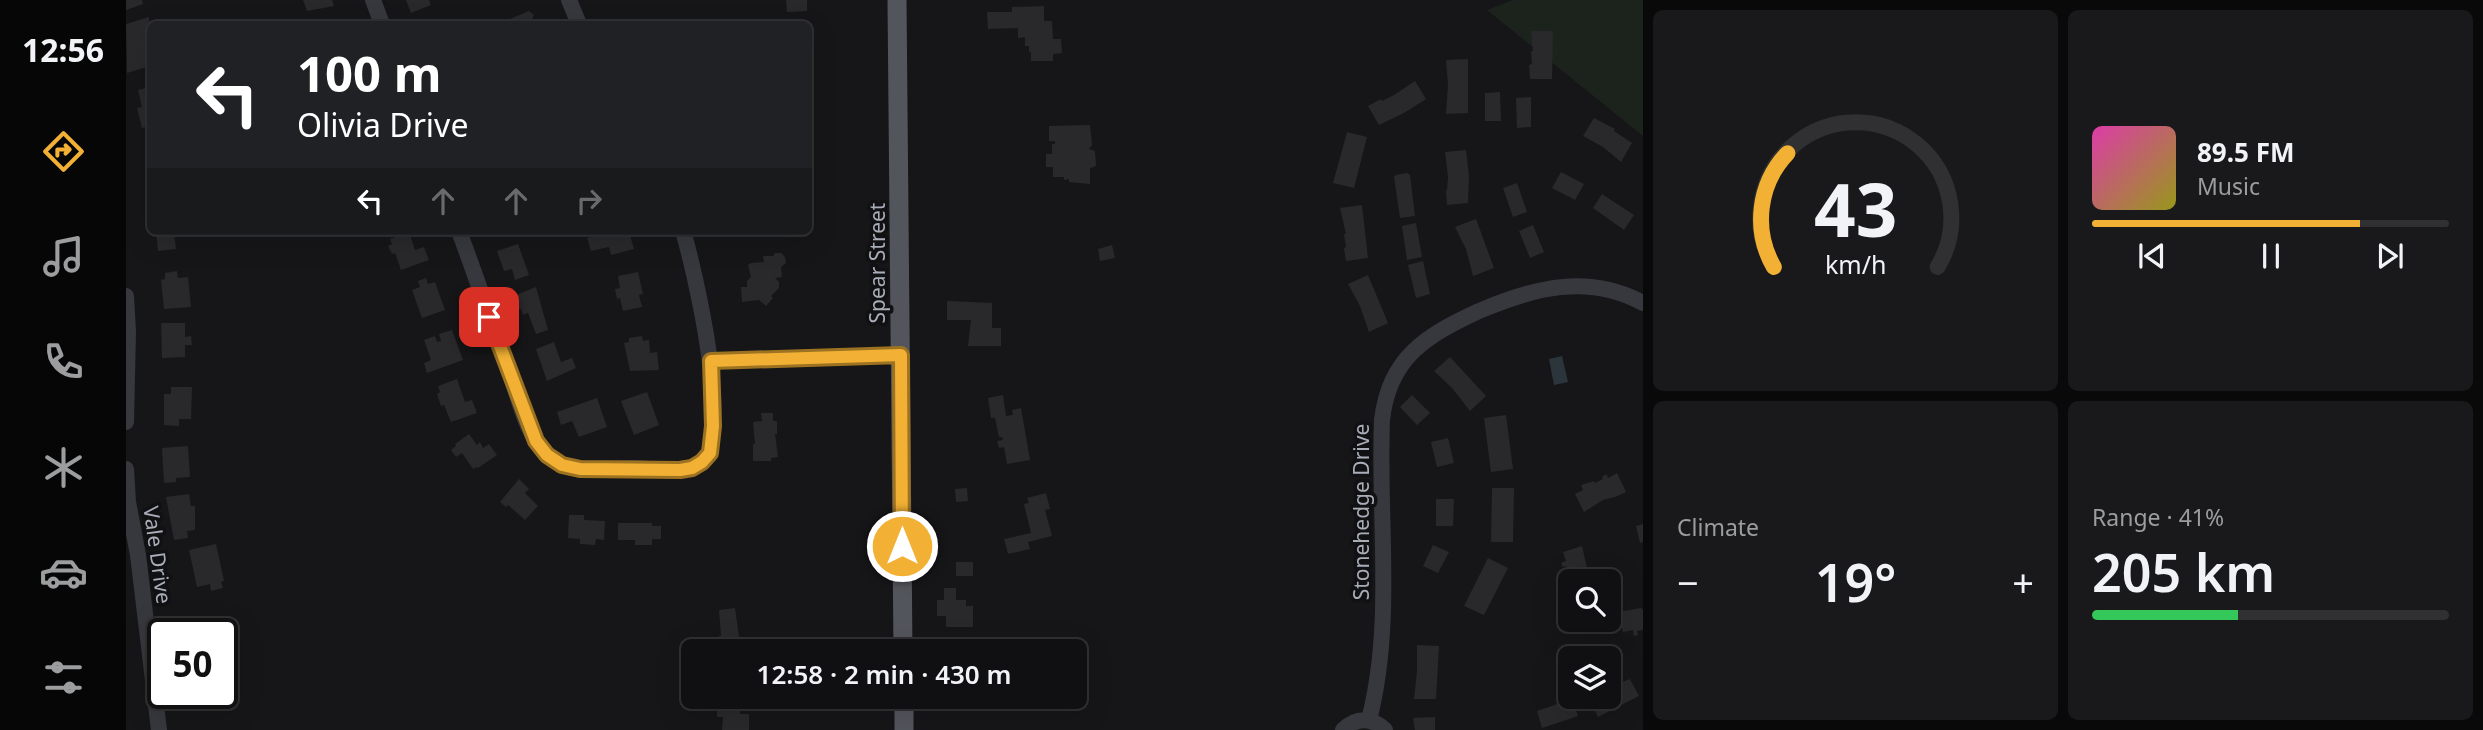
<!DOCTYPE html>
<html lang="en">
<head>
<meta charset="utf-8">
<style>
	body { margin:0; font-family:"Noto Sans",sans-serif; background:#19191b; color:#f1f3f6; height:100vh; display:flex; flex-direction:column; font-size:26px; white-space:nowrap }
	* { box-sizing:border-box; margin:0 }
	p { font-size:23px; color:#9c9d9f }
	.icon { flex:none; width:38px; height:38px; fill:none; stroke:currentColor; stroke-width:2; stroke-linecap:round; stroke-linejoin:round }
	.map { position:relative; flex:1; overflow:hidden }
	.panel { display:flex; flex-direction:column; gap:10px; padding:10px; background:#09090a; width:840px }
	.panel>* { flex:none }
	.guide { position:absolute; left:21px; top:21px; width:665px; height:214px; border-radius:10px; box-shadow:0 7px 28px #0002,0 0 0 2px #303032; background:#202124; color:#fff; overflow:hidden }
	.tools { position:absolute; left:1432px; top:569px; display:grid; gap:14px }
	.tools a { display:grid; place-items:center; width:63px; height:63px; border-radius:10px; background:#101012; box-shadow:0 7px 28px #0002,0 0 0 2px #303032; font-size:35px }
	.speed { position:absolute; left:21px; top:618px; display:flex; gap:14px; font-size:35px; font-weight:700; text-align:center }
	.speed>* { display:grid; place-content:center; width:91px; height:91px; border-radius:50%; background:#101012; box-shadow:0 7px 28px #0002,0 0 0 2px #303032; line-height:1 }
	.speed .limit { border:4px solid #111; border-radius:10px; background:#fff; color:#111 }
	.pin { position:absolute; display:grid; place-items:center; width:60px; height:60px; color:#fff; margin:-30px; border-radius:14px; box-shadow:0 4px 10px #0006 }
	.me { position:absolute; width:77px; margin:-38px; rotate:0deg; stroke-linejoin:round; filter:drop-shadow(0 0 5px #0008) }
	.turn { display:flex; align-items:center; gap:24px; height:147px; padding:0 35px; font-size:32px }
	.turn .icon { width:91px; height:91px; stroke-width:2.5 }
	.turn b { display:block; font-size:49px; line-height:60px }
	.lanes { display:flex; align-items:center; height:66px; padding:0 35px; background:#0003; justify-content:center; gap:35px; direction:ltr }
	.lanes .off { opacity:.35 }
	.big { font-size:52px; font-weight:600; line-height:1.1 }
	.panel .widget { flex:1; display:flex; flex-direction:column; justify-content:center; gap:10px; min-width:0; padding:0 24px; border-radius:10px; background:#19191b }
	.panel .dial { align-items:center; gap:0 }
	.dial svg { height:182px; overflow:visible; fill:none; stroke:#303032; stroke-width:7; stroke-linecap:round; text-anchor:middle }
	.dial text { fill:#f1f3f6; stroke:none }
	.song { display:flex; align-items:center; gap:21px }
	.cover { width:84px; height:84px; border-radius:10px; background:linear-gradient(135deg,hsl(320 70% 55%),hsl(60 70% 35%)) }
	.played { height:7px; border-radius:4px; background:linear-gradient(90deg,#f2b134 75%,#303032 75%) }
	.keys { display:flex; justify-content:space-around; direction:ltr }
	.heat { display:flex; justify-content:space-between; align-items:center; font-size:38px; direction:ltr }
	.charge { height:10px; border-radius:5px; background:linear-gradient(90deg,#34c759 41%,#303032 0) }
	.panel .tiles { flex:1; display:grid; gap:10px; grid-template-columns:repeat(2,1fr) }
	.trip { position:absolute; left:555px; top:639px; width:406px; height:70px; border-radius:10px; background:#101012; box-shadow:0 7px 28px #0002,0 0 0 2px #303032; font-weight:600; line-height:70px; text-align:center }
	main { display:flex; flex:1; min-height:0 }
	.tabs { display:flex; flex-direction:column; width:126px; justify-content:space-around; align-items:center; background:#060607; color:#9c9d9f }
	.tabs .icon { width:49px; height:49px }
	.tabs .selected { color:#f2b134 }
	.tabs b { font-size:32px; color:#f1f3f6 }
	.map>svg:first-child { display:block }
</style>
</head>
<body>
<main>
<nav class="tabs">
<b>12:56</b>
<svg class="icon selected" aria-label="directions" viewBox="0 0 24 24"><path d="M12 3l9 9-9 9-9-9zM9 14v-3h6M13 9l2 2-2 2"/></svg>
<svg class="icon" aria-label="music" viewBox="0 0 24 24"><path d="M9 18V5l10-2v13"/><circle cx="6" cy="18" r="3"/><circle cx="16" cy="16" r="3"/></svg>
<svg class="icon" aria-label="phone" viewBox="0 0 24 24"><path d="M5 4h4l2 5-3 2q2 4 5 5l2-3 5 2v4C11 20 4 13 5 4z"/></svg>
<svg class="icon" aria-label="climate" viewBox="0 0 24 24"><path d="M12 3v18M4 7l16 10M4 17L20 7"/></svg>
<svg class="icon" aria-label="car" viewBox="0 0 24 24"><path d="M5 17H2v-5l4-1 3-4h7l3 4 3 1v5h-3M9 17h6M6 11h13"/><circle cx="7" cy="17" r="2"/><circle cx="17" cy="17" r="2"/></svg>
<svg class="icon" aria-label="filters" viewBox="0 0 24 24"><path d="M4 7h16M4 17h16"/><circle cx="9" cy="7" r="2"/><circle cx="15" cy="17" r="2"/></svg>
</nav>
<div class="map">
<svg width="1517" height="730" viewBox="0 0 1517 730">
	<rect width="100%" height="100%" fill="#161618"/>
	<!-- green -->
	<path fill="#1c231d" d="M 1387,0 L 1517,0 L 1517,136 L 1361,10 Z"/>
	<!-- water -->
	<path fill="#2c353c" d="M 1436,356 L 1442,382 L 1428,385 L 1423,359 Z"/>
	<!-- building -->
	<path fill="#29292c" d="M 0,0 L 16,0 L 17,4 L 0,10 Z
		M 177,0 L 206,0 L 208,6 L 181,11 Z
		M 280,0 L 303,0 L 305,5 L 285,13 Z
		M 660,0 L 681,0 L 681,11 L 661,12 Z
		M 918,6 L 918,21 L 926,21 L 927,39 L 935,39 L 936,53 L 927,54 L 927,61 L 905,61 L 905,52 L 903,52 L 903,46 L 899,46 L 899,37 L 892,38 L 892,28 L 862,29 L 861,12 L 886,12 L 886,7 Z
		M 403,11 L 408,15 L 405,21 L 406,24 L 386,24 L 384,19 Z
		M 23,17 L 24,66 L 1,73 L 0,24 Z
		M 1405,31 L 1427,31 L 1426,79 L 1404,79 L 1403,65 L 1406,64 L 1405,51 L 1407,51 Z
		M 1342,59 L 1342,113 L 1320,114 L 1322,85 L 1320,60 Z
		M 1289,81 L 1300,99 L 1278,113 L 1253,125 L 1242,106 L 1255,99 L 1256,101 L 1268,95 Z
		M 24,87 L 24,126 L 16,128 L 11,108 L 16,107 L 12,90 Z
		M 1374,92 L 1375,121 L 1359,121 L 1359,93 Z
		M 1405,97 L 1405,127 L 1391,128 L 1390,98 Z
		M 1468,118 L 1489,129 L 1488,131 L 1506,143 L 1495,162 L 1477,147 L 1457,136 Z
		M 964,125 L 966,145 L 963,149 L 969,151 L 970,166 L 964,168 L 964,184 L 943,182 L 943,179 L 938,180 L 938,177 L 927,177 L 927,167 L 920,167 L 920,154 L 926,154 L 926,144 L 929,144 L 929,141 L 923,141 L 923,126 Z
		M 1221,132 L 1241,137 L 1228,188 L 1207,183 Z
		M 1340,150 L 1343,176 L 1342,203 L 1321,205 L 1320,190 L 1321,190 L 1322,177 L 1319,152 Z
		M 1435,172 L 1458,184 L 1449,200 L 1426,188 Z
		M 1281,173 L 1284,175 L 1289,216 L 1274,218 L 1268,177 L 1270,175 Z
		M 1391,183 L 1401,212 L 1387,217 L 1377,188 Z
		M 1476,194 L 1508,215 L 1498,230 L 1467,208 Z
		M 1236,205 L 1242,258 L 1220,261 L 1218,248 L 1220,247 L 1218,234 L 1220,234 L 1214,208 Z
		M 1350,219 L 1368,268 L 1347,276 L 1340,249 L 1329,227 Z
		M 1290,223 L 1296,257 L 1281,260 L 1276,226 Z
		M 1407,225 L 1418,252 L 1404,258 L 1393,231 Z
		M 30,231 L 53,231 L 48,233 L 50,249 L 32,251 Z
		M 488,231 L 498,231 L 499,236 L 504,235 L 508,249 L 485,255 L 483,247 L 465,251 L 461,238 Z
		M 283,232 L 289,250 L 298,247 L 303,260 L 275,270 L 269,253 L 266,254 L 262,246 L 266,244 L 264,239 Z
		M 392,244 L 403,275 L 389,280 L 386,269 L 378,271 L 371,251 Z
		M 986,245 L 989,258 L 974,261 L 972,249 Z
		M 649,253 L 655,253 L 659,257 L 660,263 L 655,267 L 656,277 L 649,278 L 653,282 L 653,288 L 645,296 L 647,298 L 640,306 L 633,300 L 616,302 L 615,287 L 621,287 L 621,281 L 625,277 L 622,265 L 625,263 L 638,262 L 637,256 L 647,256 Z
		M 1297,261 L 1304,294 L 1290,298 L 1282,265 Z
		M 51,271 L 52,278 L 62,277 L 65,307 L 38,309 L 35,280 L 39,279 L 39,273 Z
		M 512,272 L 517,294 L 513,295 L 516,307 L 497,311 L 494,298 L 491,299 L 489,289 L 494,288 L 492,276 Z
		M 1242,275 L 1262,323 L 1243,332 L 1234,306 L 1222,284 Z
		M 300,278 L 302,284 L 309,282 L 319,310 L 296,318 L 286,290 L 294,287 L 292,281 Z
		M 410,287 L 422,330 L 410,334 L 402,313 L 397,315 L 395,309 L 391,310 L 389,302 L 392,301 L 390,295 Z
		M 821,301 L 866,303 L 866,328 L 875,328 L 875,346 L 842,346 L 845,320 L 821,320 Z
		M 35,323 L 59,323 L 59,337 L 65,336 L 66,345 L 59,345 L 59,357 L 36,358 Z
		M 326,330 L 337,360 L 301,373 L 298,363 L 305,360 L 298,340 L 309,336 L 311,342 L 315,341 L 313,334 Z
		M 516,336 L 517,341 L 523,340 L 524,353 L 531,352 L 533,370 L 504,371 L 498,343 L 503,342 L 503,338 Z
		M 428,342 L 435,362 L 446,358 L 450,368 L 421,381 L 410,349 Z
		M 1324,357 L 1360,396 L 1344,411 L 1326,388 L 1308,371 Z
		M 331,379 L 339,402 L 346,400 L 351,413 L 325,422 L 318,405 L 315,406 L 311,394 L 314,392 L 312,386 Z
		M 45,387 L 66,387 L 65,419 L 53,419 L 53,426 L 38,425 L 38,394 L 45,394 Z
		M 521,392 L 533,425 L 508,435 L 495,401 Z
		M 877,395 L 880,416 L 887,415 L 886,410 L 895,408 L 904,460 L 881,464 L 878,447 L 873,448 L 871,441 L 877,440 L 876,437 L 873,437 L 869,418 L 865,418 L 862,398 Z
		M 1286,395 L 1304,413 L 1291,425 L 1274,407 Z
		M 471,398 L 481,427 L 453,437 L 446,421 L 435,425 L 431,412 Z
		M 635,413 L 647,413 L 647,421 L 651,421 L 651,434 L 649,434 L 652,457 L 645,458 L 645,461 L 627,461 L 627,444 L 629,444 L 627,422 L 636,421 Z
		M 1380,415 L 1387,469 L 1365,472 L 1358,418 Z
		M 343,434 L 351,445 L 354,442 L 357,448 L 363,444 L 371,455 L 352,468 L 351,467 L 347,469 L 336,453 L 330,457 L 325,450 L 330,446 L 329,444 Z
		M 1322,438 L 1328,463 L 1311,467 L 1305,442 Z
		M 62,446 L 64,477 L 50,478 L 50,482 L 38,483 L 36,448 Z
		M 1491,473 L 1500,492 L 1489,497 L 1477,500 L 1458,512 L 1449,494 L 1457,490 L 1455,485 L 1468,481 L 1469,483 L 1477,479 L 1476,477 L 1480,474 L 1482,478 Z
		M 393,479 L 403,489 L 399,493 L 412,506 L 399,520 L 382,505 L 380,507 L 374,502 Z
		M 841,488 L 842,501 L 830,502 L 829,489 Z
		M 1366,488 L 1388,488 L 1387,542 L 1365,542 Z
		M 920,493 L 924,509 L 919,510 L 926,536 L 902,542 L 904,549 L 882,554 L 878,539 L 905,533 L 898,504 L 903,503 L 901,498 Z
		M 63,494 L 65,506 L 69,506 L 69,530 L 61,531 L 62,538 L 48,540 L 40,497 Z
		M 1310,499 L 1328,499 L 1327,526 L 1310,526 Z
		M 443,515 L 458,515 L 458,520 L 479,521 L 478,540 L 470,539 L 469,545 L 454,544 L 454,539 L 442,538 Z
		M 492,523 L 526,523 L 526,526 L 535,526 L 535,539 L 526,539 L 526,545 L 509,545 L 509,540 L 492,540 Z
		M 1517,524 L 1517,542 L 1514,543 L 1510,526 Z
		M 90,544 L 98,581 L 95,582 L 97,588 L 85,591 L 84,584 L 71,587 L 63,550 Z
		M 1307,545 L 1323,552 L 1312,573 L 1297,566 Z
		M 1456,546 L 1464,581 L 1444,581 L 1443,591 L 1438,575 L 1443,572 L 1440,566 L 1437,567 L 1435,563 L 1440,561 L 1437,552 Z
		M 1362,558 L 1382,568 L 1358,615 L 1338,606 Z
		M 830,562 L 847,562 L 847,576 L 830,576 Z
		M 818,588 L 830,588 L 830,600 L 840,600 L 840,606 L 847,606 L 847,627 L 820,627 L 820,616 L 811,616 L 811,600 L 818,600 Z
		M 609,608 L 615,651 L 589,651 L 588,641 L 593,641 L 593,636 L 595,636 L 593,610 Z
		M 1515,608 L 1517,610 L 1517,630 L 1511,631 L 1512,635 L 1508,636 L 1507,630 L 1497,632 L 1492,612 Z
		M 1291,645 L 1313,646 L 1310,699 L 1288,699 L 1291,671 Z
		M 1504,679 L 1513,696 L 1472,717 L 1463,699 L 1468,696 L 1482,696 L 1483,687 Z
		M 597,696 L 614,696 L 614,714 L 623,714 L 623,730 L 596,730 L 597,717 L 591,717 L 591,703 L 597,703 Z
		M 905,696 L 929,696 L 929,705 L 904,703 Z
		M 1446,699 L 1452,716 L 1416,728 L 1411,711 Z
		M 1309,717 L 1309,730 L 1289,730 L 1287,718 Z"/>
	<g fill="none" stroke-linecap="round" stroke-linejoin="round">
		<!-- minor -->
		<path stroke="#37383d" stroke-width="16" d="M 247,0 L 256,24
			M 443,0 L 453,24
			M 333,231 C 351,279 367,328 385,376 C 393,401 401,435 420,454 C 442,476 478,468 506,468 C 527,468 556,475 574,463 C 609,441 568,268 557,231
			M 0,296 L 2,331 L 0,422
			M 585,361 L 775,355
			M 0,469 L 2,502 L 12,555 L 33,730
			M 1243,720 C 1268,623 1252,520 1256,420 C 1263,357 1301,335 1353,311 C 1407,288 1462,273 1517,303
			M 1217,730 C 1230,717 1246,717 1259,730"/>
		<!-- major -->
		<path stroke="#53555c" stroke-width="19" d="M 771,0 L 777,651
			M 778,696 L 778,730"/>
	</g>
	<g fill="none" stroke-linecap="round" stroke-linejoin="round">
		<defs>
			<path id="route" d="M 363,317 L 410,441 L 421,455 L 436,465 L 454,469 L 554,470 L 566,468 L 576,462 L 584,453 L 587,426 L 585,361 L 775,355 L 776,546"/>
		</defs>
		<!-- route casing -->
		<use href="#route" stroke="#9d7322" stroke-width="18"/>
		<!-- route -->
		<use href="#route" stroke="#f2b134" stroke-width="12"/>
	</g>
	<g text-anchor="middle" stroke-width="7" stroke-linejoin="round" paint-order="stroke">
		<!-- street labels -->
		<g font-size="21" fill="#a8adb8" stroke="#111113">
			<text transform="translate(752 263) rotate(-90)" y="7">Spear Street</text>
			<text transform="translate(1236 512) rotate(-90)" y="7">Stonehedge Drive</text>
			<text transform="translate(31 555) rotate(82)" y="7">Vale Drive</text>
		</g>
	</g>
</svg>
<div class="tools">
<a><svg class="icon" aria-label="search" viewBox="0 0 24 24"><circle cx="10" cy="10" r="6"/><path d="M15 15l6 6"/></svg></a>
<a><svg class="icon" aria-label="layers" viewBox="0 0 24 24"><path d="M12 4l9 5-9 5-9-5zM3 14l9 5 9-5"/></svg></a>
</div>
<div class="speed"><div class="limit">50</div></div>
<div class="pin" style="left:363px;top:317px;background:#d93025"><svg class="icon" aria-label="arrive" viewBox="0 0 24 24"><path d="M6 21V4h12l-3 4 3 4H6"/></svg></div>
<svg class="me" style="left:776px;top:546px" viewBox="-20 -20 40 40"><circle r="17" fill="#f2b134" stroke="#fff" stroke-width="3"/><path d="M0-11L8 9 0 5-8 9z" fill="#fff"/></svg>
<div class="trip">12:58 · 2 min · 430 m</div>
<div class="guide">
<div class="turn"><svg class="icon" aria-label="left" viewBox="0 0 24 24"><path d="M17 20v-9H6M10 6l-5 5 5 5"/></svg><div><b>100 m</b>Olivia Drive</div></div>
<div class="lanes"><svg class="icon" aria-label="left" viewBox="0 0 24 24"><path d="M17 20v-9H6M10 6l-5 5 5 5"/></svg><svg class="icon off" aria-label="ahead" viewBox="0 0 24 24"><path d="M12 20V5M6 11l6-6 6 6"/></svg><svg class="icon off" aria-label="ahead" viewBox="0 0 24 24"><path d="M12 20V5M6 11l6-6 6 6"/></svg><svg class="icon off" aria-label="right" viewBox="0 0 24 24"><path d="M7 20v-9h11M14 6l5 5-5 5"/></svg></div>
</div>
</div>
<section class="panel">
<div class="tiles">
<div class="widget dial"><svg viewBox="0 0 100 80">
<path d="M14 69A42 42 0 1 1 86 69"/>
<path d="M14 69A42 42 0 0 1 20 19" stroke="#f2b134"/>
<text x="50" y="56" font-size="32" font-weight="700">43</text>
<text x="50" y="72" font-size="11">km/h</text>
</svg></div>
<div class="widget">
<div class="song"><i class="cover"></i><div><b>89.5 FM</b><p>Music</p></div></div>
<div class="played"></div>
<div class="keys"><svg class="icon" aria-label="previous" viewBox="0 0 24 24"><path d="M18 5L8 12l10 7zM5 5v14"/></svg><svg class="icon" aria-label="pause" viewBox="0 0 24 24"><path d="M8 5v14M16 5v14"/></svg><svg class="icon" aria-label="next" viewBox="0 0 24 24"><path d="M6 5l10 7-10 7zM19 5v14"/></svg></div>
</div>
<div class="widget"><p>Climate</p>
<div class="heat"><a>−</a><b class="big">19°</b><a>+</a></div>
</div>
<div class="widget"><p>Range · 41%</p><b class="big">205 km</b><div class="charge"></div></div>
</div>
</section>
</main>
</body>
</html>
